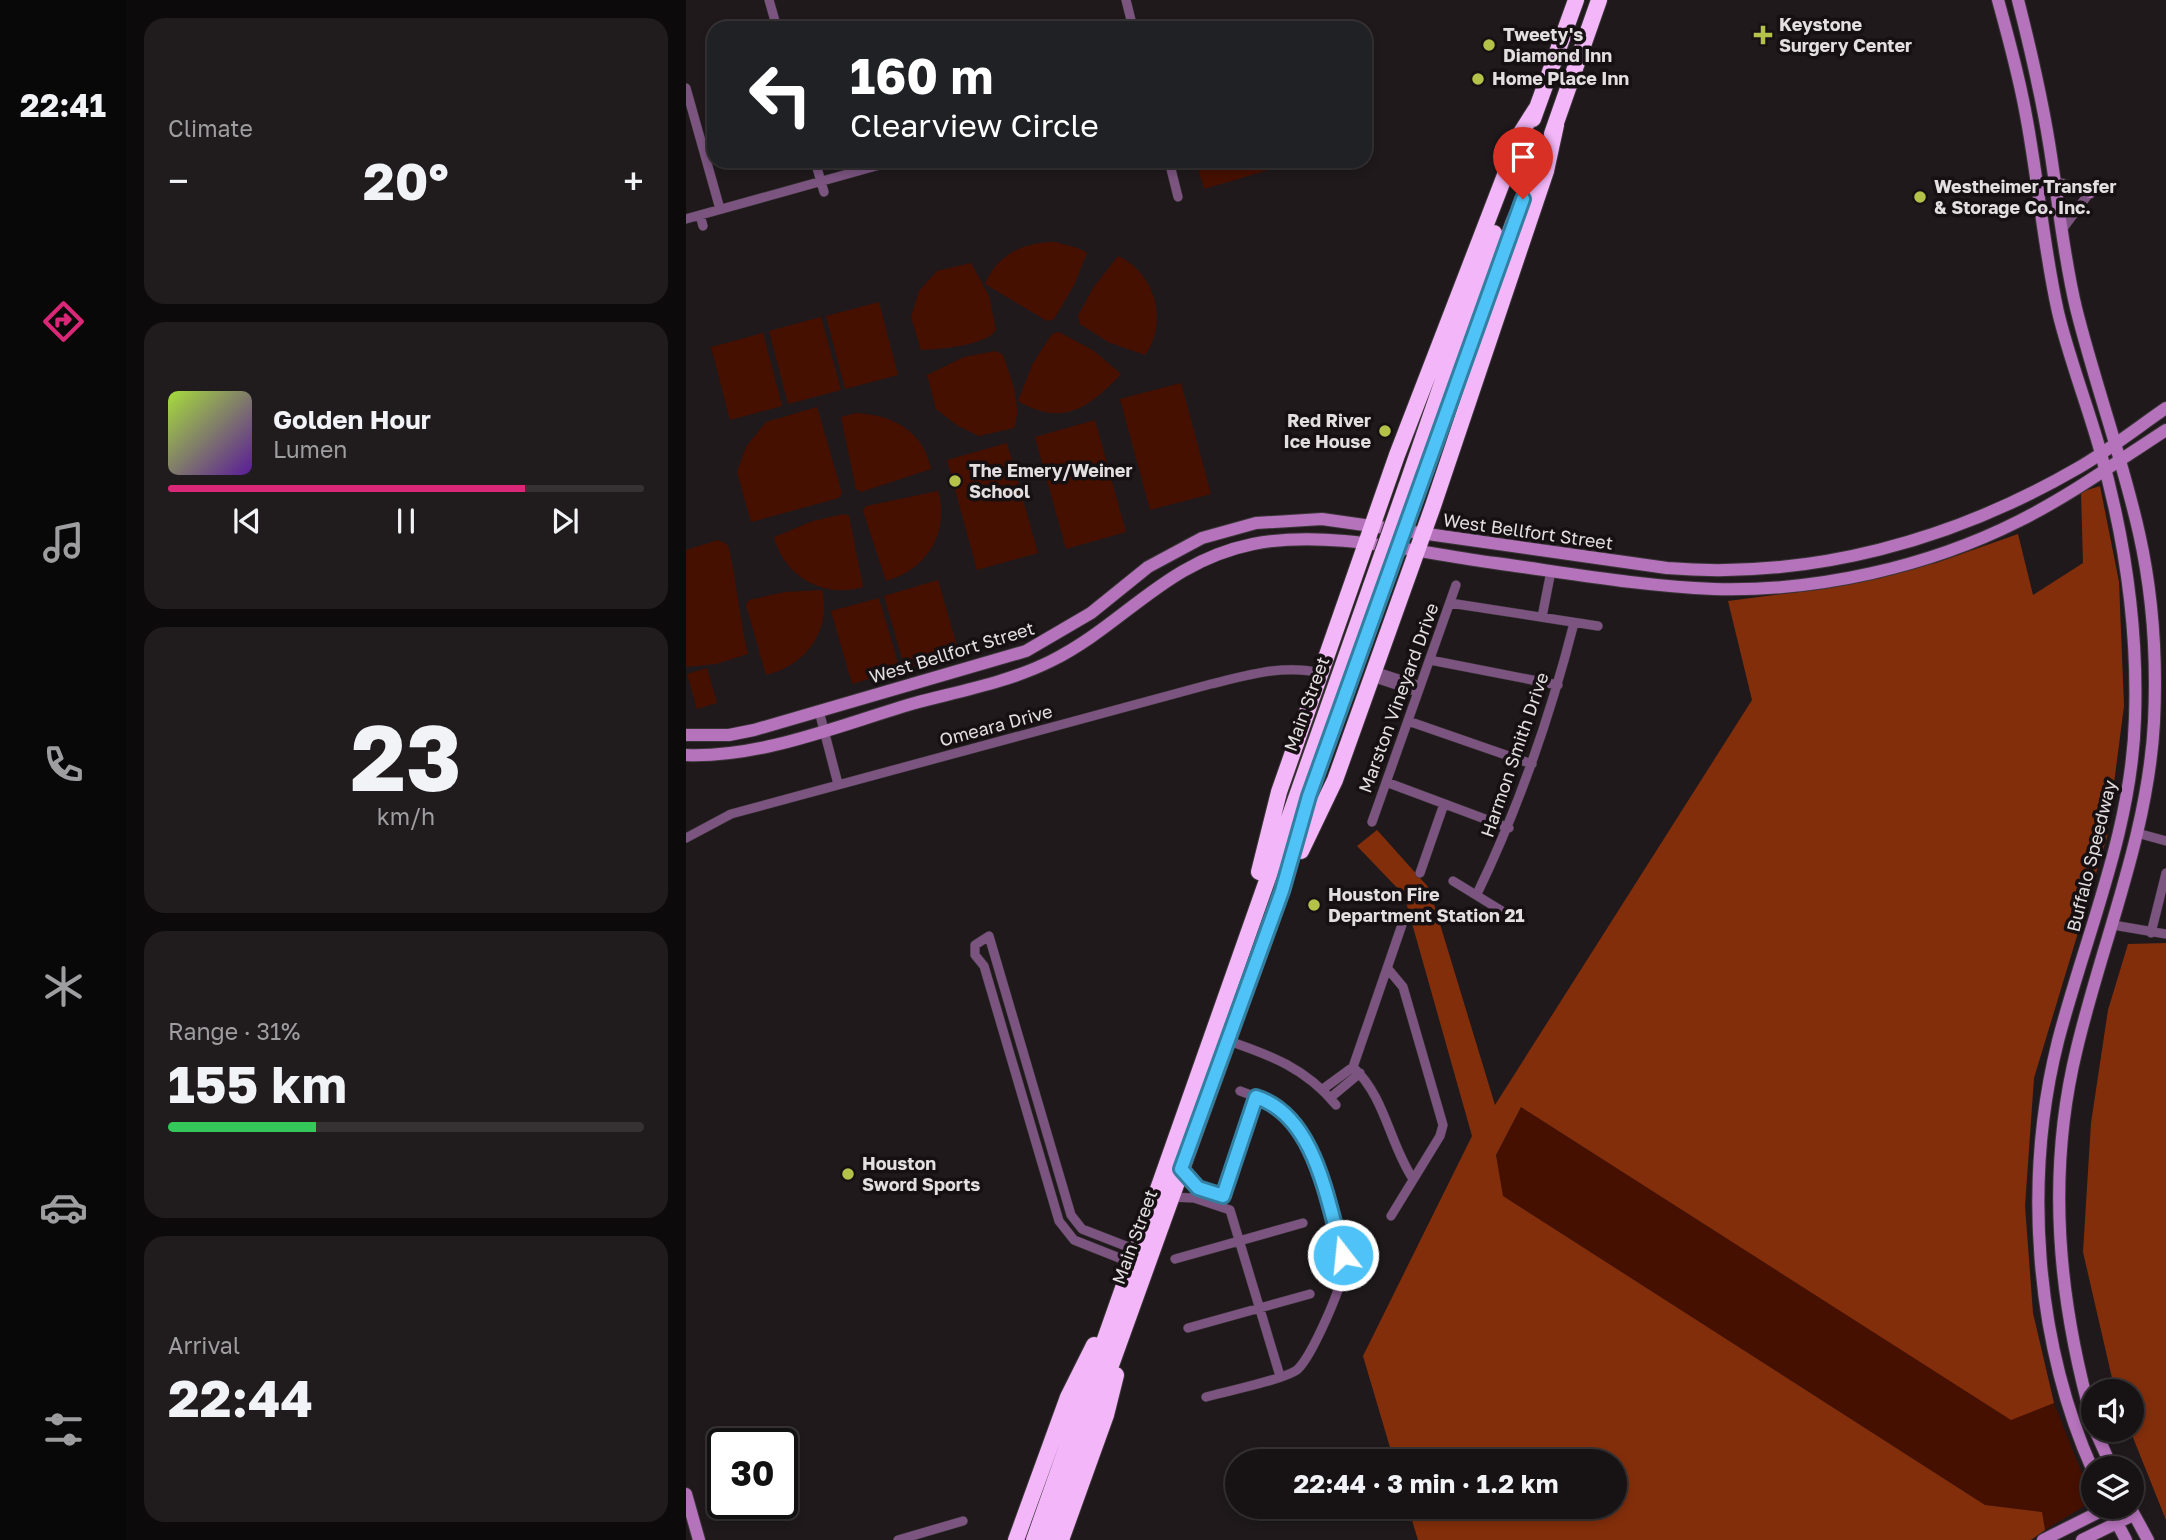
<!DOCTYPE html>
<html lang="en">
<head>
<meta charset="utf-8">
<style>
	body { margin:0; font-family:"Golos Text",sans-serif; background:#201c1e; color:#f1f3f6; height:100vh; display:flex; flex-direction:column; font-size:26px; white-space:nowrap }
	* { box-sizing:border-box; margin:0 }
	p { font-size:23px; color:#9e9ea0 }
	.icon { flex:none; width:38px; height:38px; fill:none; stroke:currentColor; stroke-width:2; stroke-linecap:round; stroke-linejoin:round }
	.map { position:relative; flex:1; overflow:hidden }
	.side { display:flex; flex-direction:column; gap:18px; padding:18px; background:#0d0a0c; width:560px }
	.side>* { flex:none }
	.hud { position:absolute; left:21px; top:21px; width:665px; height:147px; border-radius:21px; box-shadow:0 4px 10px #0003,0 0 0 2px #363234; background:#202124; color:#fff; overflow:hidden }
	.controls { position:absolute; left:1395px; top:1379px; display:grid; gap:14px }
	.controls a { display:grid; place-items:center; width:63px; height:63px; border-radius:50%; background:#171315; box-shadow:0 4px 10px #0003,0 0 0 2px #363234; font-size:35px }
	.speed { position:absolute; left:21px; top:1428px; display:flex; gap:14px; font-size:35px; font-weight:700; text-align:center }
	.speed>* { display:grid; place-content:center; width:91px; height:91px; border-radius:50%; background:#171315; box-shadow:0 4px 10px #0003,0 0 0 2px #363234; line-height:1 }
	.speed .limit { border:4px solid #111; border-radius:10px; background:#fff; color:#111 }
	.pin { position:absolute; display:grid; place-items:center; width:60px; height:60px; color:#fff; margin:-72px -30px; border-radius:50% 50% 50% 0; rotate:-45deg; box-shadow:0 0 7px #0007 }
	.pin .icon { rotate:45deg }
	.me { position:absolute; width:77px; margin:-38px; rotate:344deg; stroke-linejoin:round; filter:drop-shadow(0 0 5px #0008) }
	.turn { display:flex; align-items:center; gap:24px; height:147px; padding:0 28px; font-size:32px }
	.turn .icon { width:91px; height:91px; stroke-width:2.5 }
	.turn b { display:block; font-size:49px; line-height:60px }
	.big { font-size:52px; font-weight:700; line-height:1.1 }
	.side .tile { flex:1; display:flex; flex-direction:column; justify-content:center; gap:10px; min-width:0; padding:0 24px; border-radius:21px; background:#201c1e }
	.side .dial { align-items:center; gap:0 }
	.dial b { font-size:91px; line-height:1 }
	.song { display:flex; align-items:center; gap:21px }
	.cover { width:84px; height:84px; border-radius:10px; background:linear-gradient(135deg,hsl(80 70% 55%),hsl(270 70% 35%)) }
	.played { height:7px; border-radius:4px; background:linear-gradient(90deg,#db2777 75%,#363234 75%) }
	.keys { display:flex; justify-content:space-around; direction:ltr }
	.heat { display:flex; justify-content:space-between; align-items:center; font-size:38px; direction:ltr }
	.charge { height:10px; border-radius:5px; background:linear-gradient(90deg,#34c759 31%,#363234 0) }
	.trip { position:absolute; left:539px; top:1449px; width:402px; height:70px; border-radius:35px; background:#171315; box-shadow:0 4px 10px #0003,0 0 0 2px #363234; font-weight:700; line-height:70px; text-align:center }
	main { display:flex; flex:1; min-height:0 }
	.dock { display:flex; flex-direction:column; width:126px; justify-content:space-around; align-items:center; background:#090808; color:#9e9ea0 }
	.dock .icon { width:49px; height:49px }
	.dock .selected { color:#db2777 }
	.dock b { font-size:32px; color:#f1f3f6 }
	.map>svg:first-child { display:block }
</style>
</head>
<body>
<main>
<nav class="dock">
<b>22:41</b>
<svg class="icon selected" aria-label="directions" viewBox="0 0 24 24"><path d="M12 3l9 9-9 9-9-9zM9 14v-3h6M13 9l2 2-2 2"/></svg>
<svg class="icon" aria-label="music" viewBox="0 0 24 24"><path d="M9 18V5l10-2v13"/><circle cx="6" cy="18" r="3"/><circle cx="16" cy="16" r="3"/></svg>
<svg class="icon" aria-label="phone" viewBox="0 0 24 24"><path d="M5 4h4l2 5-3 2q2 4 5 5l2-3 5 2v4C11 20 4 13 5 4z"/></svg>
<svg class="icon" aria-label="climate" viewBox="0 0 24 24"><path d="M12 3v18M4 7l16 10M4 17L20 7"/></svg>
<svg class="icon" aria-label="car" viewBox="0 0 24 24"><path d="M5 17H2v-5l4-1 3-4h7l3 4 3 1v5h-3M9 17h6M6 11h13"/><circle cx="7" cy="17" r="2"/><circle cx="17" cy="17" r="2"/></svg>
<svg class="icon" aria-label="filters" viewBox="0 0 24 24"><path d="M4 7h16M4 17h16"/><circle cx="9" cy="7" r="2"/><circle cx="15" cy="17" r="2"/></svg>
</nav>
<section class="side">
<div class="tile"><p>Climate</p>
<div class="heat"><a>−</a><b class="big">20°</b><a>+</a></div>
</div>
<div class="tile">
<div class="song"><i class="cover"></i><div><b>Golden Hour</b><p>Lumen</p></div></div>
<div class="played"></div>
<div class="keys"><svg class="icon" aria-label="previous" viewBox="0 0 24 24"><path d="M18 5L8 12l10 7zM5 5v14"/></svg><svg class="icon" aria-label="pause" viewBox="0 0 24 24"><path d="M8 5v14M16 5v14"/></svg><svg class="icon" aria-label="next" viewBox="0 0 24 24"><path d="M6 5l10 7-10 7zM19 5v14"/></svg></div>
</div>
<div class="tile dial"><b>23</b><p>km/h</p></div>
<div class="tile"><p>Range · 31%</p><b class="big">155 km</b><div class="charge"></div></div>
<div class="tile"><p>Arrival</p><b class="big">22:44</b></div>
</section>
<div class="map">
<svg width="1480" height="1540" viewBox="0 0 1480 1540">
	<rect width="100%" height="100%" fill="#1f191c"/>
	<!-- green -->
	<path fill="#461000" d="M 510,161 L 594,161 L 596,166 L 518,189 Z
		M 369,242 L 392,248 L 401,253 L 388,285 L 368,319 L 361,321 L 299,284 C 311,254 339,242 369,242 Z
		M 432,256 C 469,273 483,322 459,355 L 422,342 L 394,324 L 392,316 L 407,288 Z
		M 285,263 L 303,296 L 310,330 C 299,346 254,349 235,350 L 225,317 L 233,291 L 251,271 Z
		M 193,302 L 212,375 L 159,389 L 140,316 Z
		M 135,317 L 155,390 L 102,404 L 83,331 Z
		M 373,332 L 408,351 L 435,374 C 405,406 378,428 332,401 L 347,363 L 366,334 Z
		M 77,333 L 96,406 L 44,420 L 25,347 Z
		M 310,351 L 317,355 C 324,376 337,406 328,428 L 293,436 L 272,426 L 250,409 L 241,375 L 278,357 Z
		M 495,383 L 525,494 L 464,510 L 434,399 Z
		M 131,407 L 156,493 L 153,498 L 65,522 L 51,472 L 60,447 L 80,422 Z
		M 170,413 C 206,415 237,430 245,469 L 175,492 L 170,489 L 155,417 Z
		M 409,420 L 440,532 L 380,549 L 349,437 Z
		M 321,443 L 352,553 L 291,570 L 261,460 Z
		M 252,491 C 264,532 241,570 200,581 L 177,511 L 180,506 Z
		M 158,514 L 163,516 L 177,587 C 137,599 98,576 88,537 L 127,521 Z
		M 32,540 L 42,545 C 51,582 53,617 62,654 L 30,664 L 0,667 L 0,550 Z
		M 252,580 L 273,653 L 219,669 L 198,596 Z
		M 136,590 C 146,631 119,666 80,675 L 60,605 L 63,600 L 99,592 Z
		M 193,598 L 214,670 L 166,684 L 145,611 Z
		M 21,668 L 31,703 L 11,709 L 1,674 Z
		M 835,1107 L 1325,1419 L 1368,1403 L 1407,1501 L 1359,1530 L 1356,1512 L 1299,1505 L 817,1196 L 810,1155 Z"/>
	<!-- forest -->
	<path fill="#832e0b" d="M 1414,486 L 1433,582 L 1438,706 L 1421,837 L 1348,1078 L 1339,1206 L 1347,1313 L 1368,1403 L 1325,1420 L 835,1107 L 810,1155 L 817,1196 L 1299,1505 L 1356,1512 L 1359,1530 L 1345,1540 L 732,1540 L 722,1507 L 929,1507 L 929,1461 L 708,1461 L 677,1356 L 786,1136 L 718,895 L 671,846 L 691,830 L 743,888 L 809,1105 L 1066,700 L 1042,601 L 1136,589 L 1250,563 L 1332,534 L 1347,595 L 1397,563 L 1395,492 Z
		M 1480,943 L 1480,1520 L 1444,1430 L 1446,1391 L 1429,1391 L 1397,1252 L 1405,1123 L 1422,1010 L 1442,944 Z"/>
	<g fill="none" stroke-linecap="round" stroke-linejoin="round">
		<defs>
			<path id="street" d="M 83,0 L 91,28
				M 440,0 L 447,28
				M 0,88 L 34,209
				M 129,161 L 138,192
				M 250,161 L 250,163
				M 483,161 L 492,197
				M 14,215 L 17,226
				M 0,219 L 208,161
				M 1375,231 L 1410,184
				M 764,603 L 912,626
				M 856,617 L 865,571
				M 744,660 L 872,685
				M 688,671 L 734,686
				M 686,677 L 732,692
				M 133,711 L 152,784
				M 722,721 L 846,764
				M 700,782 L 823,828
				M 686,822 L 770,585
				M 1451,833 L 1480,841
				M 0,838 L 45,814 L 525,684 C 562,675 597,664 635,673
				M 734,873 L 758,804
				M 767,881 L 816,911
				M 791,894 C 833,807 864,717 888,623
				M 1427,925 L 1480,934
				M 1465,933 L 1480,873
				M 702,969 L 717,987 L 757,1125 L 754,1136 L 705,1216
				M 540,1040 C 584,1055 620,1068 650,1105
				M 667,1067 C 700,1098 703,1143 727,1179
				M 637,1089 L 667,1067 L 719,916
				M 644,1098 L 674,1073
				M 495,1169 L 512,1188 L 537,1196
				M 484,1197 L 508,1198 L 544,1210 L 594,1376
				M 534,1206 L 570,1097
				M 489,1259 L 617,1223
				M 446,1263 L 388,1240 L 373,1221 L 298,966 L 289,955 L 289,945 L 303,936 L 385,1215 L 396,1229 L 450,1250
				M 502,1328 L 624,1294
				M 520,1397 C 538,1392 601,1379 612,1369 C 626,1355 656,1288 658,1267 C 660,1241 621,1131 602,1114 C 588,1102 570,1097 554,1091
				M 212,1540 L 277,1521"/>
			<path id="secondary" d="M 1312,0 C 1322,36 1332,73 1339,110 C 1352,177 1357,245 1372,312 C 1383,358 1401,404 1414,450 C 1439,538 1452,627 1449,718 C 1446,830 1400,934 1372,1041 C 1337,1180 1349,1341 1407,1471
				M 1332,0 C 1344,47 1355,94 1363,143 C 1372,198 1377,254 1390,308 C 1409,384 1436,457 1453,533 C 1467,595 1471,659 1468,722 C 1462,835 1417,939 1391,1048 C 1360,1174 1372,1299 1407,1423
				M 1368,183 L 1404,192
				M 0,735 L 43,735 L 68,730 L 340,651 L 405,613 L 462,567 L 516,538 L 570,523 L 636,519 L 981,568 C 1125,580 1268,540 1392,468 C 1423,450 1451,428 1480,408
				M 0,755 C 77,758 156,724 229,703 C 274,691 323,682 365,661 C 439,624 479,562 567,544 C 643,529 733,553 809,563 C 882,573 954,586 1028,589 C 1130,592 1242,567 1333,521 C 1385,495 1432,461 1480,430
				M 1409,1430 L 1426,1468
				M 0,1494 L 13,1540
				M 1444,1507 L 1462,1540
				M 1428,1517 L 1440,1540
				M 1357,1540 L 1423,1507
				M 1396,1540 L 1447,1515"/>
			<path id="highway" d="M 847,119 L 890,0
				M 866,134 L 913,0
				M 720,487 L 808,233
				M 732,490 L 827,224 L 850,171
				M 615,851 L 649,780 L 747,506 L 860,171 L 870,125
				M 573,872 L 593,792 L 711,455 L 836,131 L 850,109
				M 330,1540 L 382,1397 L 408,1345
				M 348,1540 L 685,586
				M 362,1540 L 596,891 L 623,796 L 696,590
				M 375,1540 L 420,1415 L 430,1375"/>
		</defs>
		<!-- street casing -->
		<use href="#street" stroke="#3a3537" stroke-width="10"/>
		<!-- secondary casing -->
		<use href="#secondary" stroke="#3a3537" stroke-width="14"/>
		<!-- highway casing -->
		<use href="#highway" stroke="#3a3537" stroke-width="18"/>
		<!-- street -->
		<use href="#street" stroke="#7c5480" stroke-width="9"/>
		<!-- secondary -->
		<use href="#secondary" stroke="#b573bb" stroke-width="12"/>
		<!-- highway -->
		<use href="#highway" stroke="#f3b6f8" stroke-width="16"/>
		<defs>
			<path id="highway-bridge" d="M 685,586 L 720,487
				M 696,590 L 732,490"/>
		</defs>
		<!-- highway-bridge casing -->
		<use href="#highway-bridge" stroke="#3a3537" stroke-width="18" stroke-linecap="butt"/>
		<!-- highway-bridge -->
		<use href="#highway-bridge" stroke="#f3b6f8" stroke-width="16"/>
	</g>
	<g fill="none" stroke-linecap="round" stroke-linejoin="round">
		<defs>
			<path id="route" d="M 657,1255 C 641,1202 630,1116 570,1097 L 537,1196 L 512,1188 L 495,1169 L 596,891 L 623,796 L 837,199"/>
		</defs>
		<!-- route casing -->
		<use href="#route" stroke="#337fa1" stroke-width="18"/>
		<!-- route -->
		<use href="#route" stroke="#4fc3f7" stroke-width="12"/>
	</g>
	<!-- markers -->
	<g fill="#b4c24a" stroke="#161013" stroke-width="2.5">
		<path d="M1073.5 24.5h7v7h7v7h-7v7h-7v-7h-7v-7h7z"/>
		<circle cx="803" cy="45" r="7"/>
		<circle cx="792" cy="79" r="7"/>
		<circle cx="1234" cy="197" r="7"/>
		<circle cx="699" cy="431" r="7"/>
		<circle cx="269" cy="481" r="7"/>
		<circle cx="628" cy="905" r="7"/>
		<circle cx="162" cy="1174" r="7"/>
	</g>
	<g text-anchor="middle" stroke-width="7" stroke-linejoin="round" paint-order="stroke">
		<!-- poi labels -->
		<g font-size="18" font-weight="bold" fill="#e3dee0" stroke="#161013" text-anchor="start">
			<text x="1093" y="31">Keystone<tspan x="1093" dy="21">Surgery Center</tspan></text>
			<text x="817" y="41">Tweety's<tspan x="817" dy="21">Diamond Inn</tspan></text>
			<text x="806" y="85">Home Place Inn</text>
			<text x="1248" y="193">Westheimer Transfer<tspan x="1248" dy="21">&amp; Storage Co. Inc.</tspan></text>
			<text x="685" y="427" text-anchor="end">Red River<tspan x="685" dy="21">Ice House</tspan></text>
			<text x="283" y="477">The Emery/Weiner<tspan x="283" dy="21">School</tspan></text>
			<text x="642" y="901">Houston Fire<tspan x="642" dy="21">Department Station 21</tspan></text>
			<text x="176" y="1170">Houston<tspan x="176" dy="21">Sword Sports</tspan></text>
		</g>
		<!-- street labels -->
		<g font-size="18" fill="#e3dee0" stroke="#161013">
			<text transform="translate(842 532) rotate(8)" y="6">West Bellfort Street</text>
			<text transform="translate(266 653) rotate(-17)" y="6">West Bellfort Street</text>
			<text transform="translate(713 698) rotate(-70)" y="6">Marston Vineyard Drive</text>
			<text transform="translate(621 704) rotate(-70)" y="6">Main Street</text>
			<text transform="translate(310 726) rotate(-15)" y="6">Omeara Drive</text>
			<text transform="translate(829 755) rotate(-71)" y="6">Harmon Smith Drive</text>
			<text transform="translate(1406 856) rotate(-76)" y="6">Buffalo Speedway</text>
			<text transform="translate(449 1237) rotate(-70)" y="6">Main Street</text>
		</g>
	</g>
</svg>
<div class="controls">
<a><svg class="icon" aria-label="sound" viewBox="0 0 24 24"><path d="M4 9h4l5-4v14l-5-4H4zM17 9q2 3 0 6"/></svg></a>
<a><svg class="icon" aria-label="layers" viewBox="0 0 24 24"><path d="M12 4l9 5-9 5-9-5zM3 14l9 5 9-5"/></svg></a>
</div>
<div class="speed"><div class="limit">30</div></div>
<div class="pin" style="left:837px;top:199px;background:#d93025"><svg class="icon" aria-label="arrive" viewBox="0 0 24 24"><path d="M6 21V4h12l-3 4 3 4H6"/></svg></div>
<svg class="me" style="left:657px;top:1255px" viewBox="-20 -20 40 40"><circle r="17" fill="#4fc3f7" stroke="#fff" stroke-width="3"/><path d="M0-11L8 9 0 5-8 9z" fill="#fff"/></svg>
<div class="trip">22:44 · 3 min · 1.2 km</div>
<div class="hud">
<div class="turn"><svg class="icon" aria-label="left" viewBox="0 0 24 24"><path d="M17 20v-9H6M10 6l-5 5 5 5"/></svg><div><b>160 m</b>Clearview Circle</div></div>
</div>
</div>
</main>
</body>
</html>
